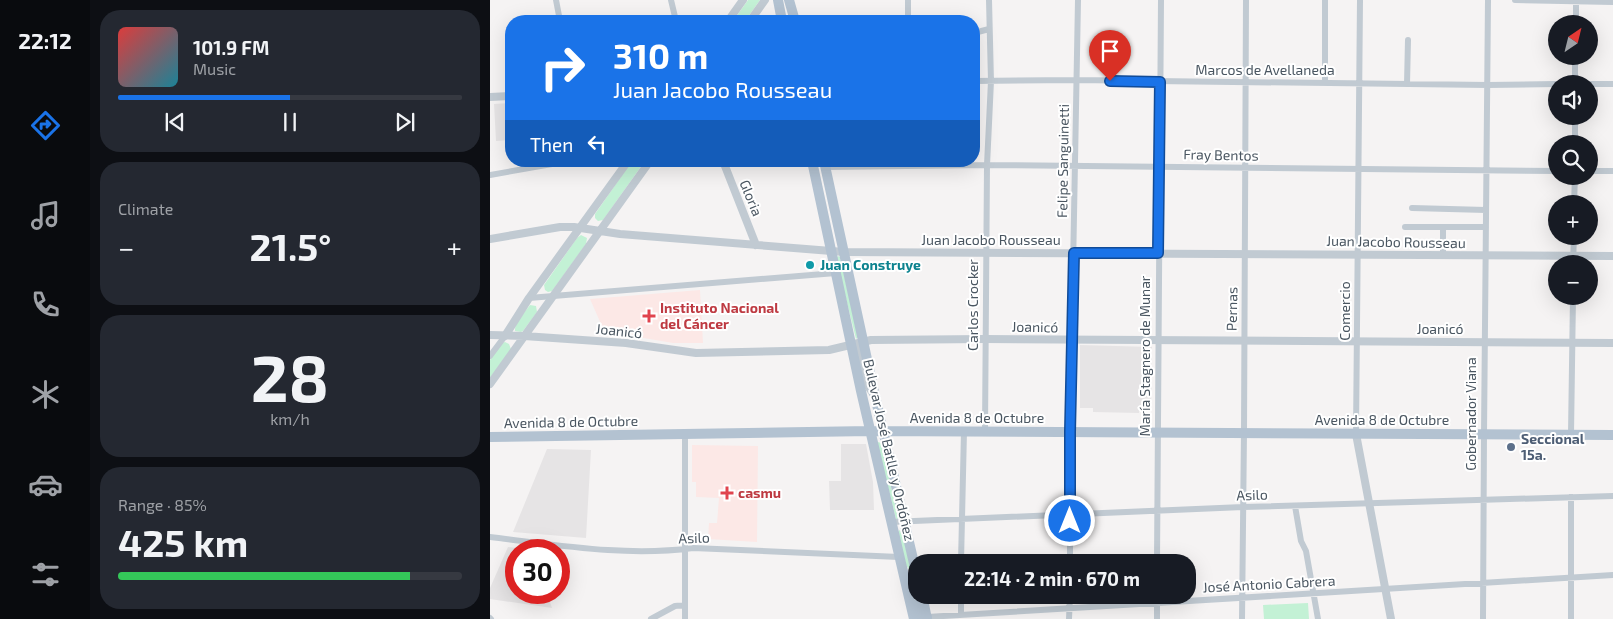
<!DOCTYPE html>
<html lang="en">
<head>
<meta charset="utf-8">
<style>
	body { margin:0; font-family:"Exo 2",sans-serif; background:#242831; color:#f1f3f6; height:100vh; display:flex; flex-direction:column; font-size:19px; white-space:nowrap }
	* { box-sizing:border-box; margin:0 }
	p { font-size:16px; color:#9ea1a6 }
	.icon { flex:none; width:28px; height:28px; fill:none; stroke:currentColor; stroke-width:2; stroke-linecap:round; stroke-linejoin:round }
	.map { position:relative; flex:1; overflow:hidden }
	.panel { display:flex; flex-direction:column; gap:10px; padding:10px; background:#0d0f14; width:400px }
	.panel>* { flex:none }
	.top-card { position:absolute; left:15px; top:15px; width:475px; height:152px; border-radius:20px; box-shadow:0 5px 20px #0002; background:#1a73e8; color:#fff; overflow:hidden }
	.needle { width:32px; rotate:35deg }
	.tools { position:absolute; left:1058px; top:15px; display:grid; gap:10px }
	.tools a { display:grid; place-items:center; width:50px; height:50px; border-radius:50%; background:#171b24; box-shadow:0 5px 20px #0002; font-size:25px }
	.speed { position:absolute; left:15px; top:539px; display:flex; gap:10px; font-size:25px; font-weight:700; text-align:center }
	.speed>* { display:grid; place-content:center; width:65px; height:65px; border-radius:50%; background:#171b24; box-shadow:0 5px 20px #0002; line-height:1 }
	.speed .limit { border:8px solid #d22; background:#fff; color:#111 }
	.pin { position:absolute; display:grid; place-items:center; width:42px; height:42px; color:#fff; margin:-51px -21px; border-radius:50% 50% 50% 0; rotate:-45deg; box-shadow:0 0 5px #0007 }
	.pin .icon { rotate:45deg }
	.me { position:absolute; width:55px; margin:-28px; rotate:0deg; stroke-linejoin:round; filter:drop-shadow(0 0 4px #0008) }
	.turn { display:flex; align-items:center; gap:18px; height:105px; padding:0 25px; font-size:22px }
	.turn .icon { width:65px; height:65px; stroke-width:2.5 }
	.turn b { display:block; font-size:35px; line-height:42px }
	.then { display:flex; align-items:center; height:48px; padding:0 25px; background:#0003; gap:10px; font-size:19px }
	.big { font-size:38px; font-weight:700; line-height:1.1 }
	.panel .widget { flex:1; display:flex; flex-direction:column; justify-content:center; gap:8px; min-width:0; padding:0 18px; border-radius:20px; background:#242831 }
	.panel .dial { align-items:center; gap:0 }
	.dial b { font-size:65px; line-height:1 }
	.song { display:flex; align-items:center; gap:15px }
	.cover { width:60px; height:60px; border-radius:8px; background:linear-gradient(135deg,hsl(0 70% 55%),hsl(190 70% 35%)) }
	.played { height:5px; border-radius:2px; background:linear-gradient(90deg,#1a73e8 50%,#363941 50%) }
	.keys { display:flex; justify-content:space-around; direction:ltr }
	.heat { display:flex; justify-content:space-between; align-items:center; font-size:28px; direction:ltr }
	.charge { height:8px; border-radius:4px; background:linear-gradient(90deg,#34c759 85%,#363941 0) }
	.trip { position:absolute; left:418px; top:554px; width:288px; height:50px; border-radius:20px; background:#171b24; box-shadow:0 5px 20px #0002; font-weight:700; line-height:50px; text-align:center }
	main { display:flex; flex:1; min-height:0 }
	.menu { display:flex; flex-direction:column; width:90px; justify-content:space-around; align-items:center; background:#090b0e; color:#9ea1a6 }
	.menu .icon { width:35px; height:35px }
	.menu .active { color:#1a73e8 }
	.menu b { font-size:22px; color:#f1f3f6 }
	.map>svg:first-child { display:block }
</style>
</head>
<body>
<main>
<nav class="menu">
<b>22:12</b>
<svg class="icon active" aria-label="directions" viewBox="0 0 24 24"><path d="M12 3l9 9-9 9-9-9zM9 14v-3h6M13 9l2 2-2 2"/></svg>
<svg class="icon" aria-label="music" viewBox="0 0 24 24"><path d="M9 18V5l10-2v13"/><circle cx="6" cy="18" r="3"/><circle cx="16" cy="16" r="3"/></svg>
<svg class="icon" aria-label="phone" viewBox="0 0 24 24"><path d="M5 4h4l2 5-3 2q2 4 5 5l2-3 5 2v4C11 20 4 13 5 4z"/></svg>
<svg class="icon" aria-label="climate" viewBox="0 0 24 24"><path d="M12 3v18M4 7l16 10M4 17L20 7"/></svg>
<svg class="icon" aria-label="car" viewBox="0 0 24 24"><path d="M5 17H2v-5l4-1 3-4h7l3 4 3 1v5h-3M9 17h6M6 11h13"/><circle cx="7" cy="17" r="2"/><circle cx="17" cy="17" r="2"/></svg>
<svg class="icon" aria-label="filters" viewBox="0 0 24 24"><path d="M4 7h16M4 17h16"/><circle cx="9" cy="7" r="2"/><circle cx="15" cy="17" r="2"/></svg>
</nav>
<section class="panel">
<div class="widget">
<div class="song"><i class="cover"></i><div><b>101.9 FM</b><p>Music</p></div></div>
<div class="played"></div>
<div class="keys"><svg class="icon" aria-label="previous" viewBox="0 0 24 24"><path d="M18 5L8 12l10 7zM5 5v14"/></svg><svg class="icon" aria-label="pause" viewBox="0 0 24 24"><path d="M8 5v14M16 5v14"/></svg><svg class="icon" aria-label="next" viewBox="0 0 24 24"><path d="M6 5l10 7-10 7zM19 5v14"/></svg></div>
</div>
<div class="widget"><p>Climate</p>
<div class="heat"><a>−</a><b class="big">21.5°</b><a>+</a></div>
</div>
<div class="widget dial"><b>28</b><p>km/h</p></div>
<div class="widget"><p>Range · 85%</p><b class="big">425 km</b><div class="charge"></div></div>
</section>
<div class="map">
<svg width="1123" height="619" viewBox="0 0 1123 619">
	<rect width="100%" height="100%" fill="#f5f3f3"/>
	<!-- education -->
	<path fill="#e6e4e5" d="M 21,103 L 21,140 L 6,141 L 4,104 Z
		M 590,345 L 662,347 L 661,409 L 650,408 L 649,413 L 603,412 L 603,408 L 590,408 Z
		M 351,444 L 376,444 L 383,482 L 384,510 L 340,510 L 339,481 L 351,481 Z
		M 57,449 L 101,450 L 96,538 L 23,532 Z
		M 18,547 L 28,548 L 28,550 L 26,550 L 26,592 L 57,593 L 62,608 L 0,599 L 0,588 Z"/>
	<!-- medical -->
	<path fill="#fce8e6" d="M 210,290 L 213,343 L 183,343 L 124,333 L 115,333 L 100,299 Z
		M 202,445 L 268,446 L 267,542 L 218,539 L 219,523 L 227,523 L 229,498 L 206,497 L 206,482 L 202,482 Z"/>
	<!-- green -->
	<path fill="#c3f1d5" d="M 258,0 L 270,0 L 255,21 L 243,21 Z
		M 142,161 L 155,161 L 113,220 L 108,221 L 105,218 L 105,214 Z
		M 91,235 L 97,238 L 96,244 L 62,291 L 58,292 L 55,290 L 54,285 L 87,238 Z
		M 348,256 L 350,257 L 368,337 L 366,339 L 346,258 Z
		M 40,305 L 46,306 L 47,312 L 33,331 L 31,332 L 25,331 C 24,323 34,313 40,305 Z
		M 15,342 L 19,344 L 21,349 L 0,378 L 0,360 L 12,343 Z
		M 388,442 L 391,443 L 408,518 L 407,520 L 406,519 L 387,443 Z
		M 409,530 L 412,532 L 431,611 L 419,569 L 416,565 L 408,533 Z
		M 818,603 L 819,619 L 774,619 L 773,605 Z"/>
	<g fill="none" stroke-linecap="round" stroke-linejoin="round">
		<!-- minor -->
		<path stroke="#c1cad2" stroke-width="6" d="M 66,0 L 70,21
			M 181,0 L 186,21
			M 1025,0 L 1123,2
			M 418,21 L 418,0
			M 1086,24 L 1086,0
			M 484,33 L 499,29
			M 484,81 L 586,80 L 998,85 L 1066,84
			M 835,83 L 835,0
			M 917,84 L 918,40
			M 1085,84 L 1085,56
			M 1099,84 L 1123,84
			M 1085,144 L 1085,116
			M 335,167 L 497,165 L 1066,171
			M 1099,171 L 1123,171
			M 0,175 L 79,161
			M 1084,204 L 1085,176
			M 922,208 L 996,210
			M 915,227 L 996,227
			M 953,227 L 953,255
			M 1083,264 L 1084,236
			M 39,298 L 346,273
			M 0,356 L 15,336
			M 495,431 L 497,165 L 501,81 L 499,0
			M 866,434 L 870,0
			M 1081,434 L 1083,296
			M 1081,497 L 1081,619
			M 805,506 L 811,541 L 816,551 L 828,619
			M 401,522 L 753,507 L 1123,496
			M 0,537 C 68,545 135,557 203,548 L 409,557
			M 471,562 L 474,431
			M 580,562 L 580,432 L 588,0
			M 667,562 L 671,0
			M 471,615 L 471,595
			M 437,617 L 1123,575
			M 0,618 L 1,619
			M 161,619 L 185,606 L 195,605
			M 195,619 L 195,434
			M 579,619 L 580,595
			M 667,619 L 667,595
			M 752,619 L 754,432 L 756,0
			M 993,619 L 994,434 L 998,0"/>
		<!-- tertiary -->
		<path stroke="#c1cad2" stroke-width="8" d="M 238,21 L 253,0
			M 260,21 L 275,0
			M 0,97 L 21,96
			M 233,161 L 266,245
			M 0,239 L 70,227 L 84,227 L 130,234 L 354,252 L 1123,256
			M 0,335 L 34,336 L 136,343 L 206,353 L 339,350 L 381,340 L 495,339 L 1123,343
			M 15,336 L 39,298 L 138,161
			M 362,345 L 366,347 L 369,351 L 378,386 L 384,395
			M 0,384 L 160,161
			M 866,434 L 901,619"/>
		<!-- primary -->
		<path stroke="#b3c2d1" stroke-width="10" d="M 288,0 L 292,21
			M 299,0 L 305,21
			M 322,161 L 371,391 L 424,619
			M 334,161 L 385,396 L 426,572
			M 0,437 L 380,431 L 1123,435
			M 432,595 L 437,619
			M 427,604 L 430,616 L 437,617"/>
	</g>
	<g fill="none" stroke-linecap="round" stroke-linejoin="round">
		<defs>
			<path id="route" d="M 580,521 L 580,432 L 584,253 L 668,253 L 670,82 L 620,81"/>
		</defs>
		<!-- route casing -->
		<use href="#route" stroke="#114b97" stroke-width="12"/>
		<!-- route -->
		<use href="#route" stroke="#1a73e8" stroke-width="9"/>
	</g>
	<!-- markers -->
	<circle fill="#0f9aa8" stroke="#fff" stroke-width="2" cx="320" cy="265" r="5"/>
	<g fill="#e0444e" stroke="#fff" stroke-width="2">
		<path d="M156.5 308.5h5v5h5v5h-5v5h-5v-5h-5v-5h5z"/>
		<path d="M234.5 485.5h5v5h5v5h-5v5h-5v-5h-5v-5h5z"/>
	</g>
	<circle fill="#5c6f8a" stroke="#fff" stroke-width="2" cx="1021" cy="447" r="5"/>
	<g text-anchor="middle" stroke-width="4" stroke-linejoin="round" paint-order="stroke">
		<!-- street labels -->
		<g font-size="14" fill="#4a5661" stroke="#fff">
			<text x="775" y="75">Marcos de Avellaneda</text>
			<text transform="translate(731 155) rotate(1)" y="5">Fray Bentos</text>
			<text transform="translate(573 161) rotate(-89)" y="5">Felipe Sanguinetti</text>
			<text transform="translate(261 198) rotate(68)" y="5">Gloria</text>
			<text x="501" y="245">Juan Jacobo Rousseau</text>
			<text transform="translate(906 242) rotate(1)" y="5">Juan Jacobo Rousseau</text>
			<text transform="translate(483 305) rotate(-90)" y="5">Carlos Crocker</text>
			<text transform="translate(742 309) rotate(-89)" y="5">Pernas</text>
			<text transform="translate(855 311) rotate(-90)" y="5">Comercio</text>
			<text transform="translate(545 327) rotate(1)" y="5">Joanicó</text>
			<text x="950" y="334">Joanicó</text>
			<text transform="translate(129 331) rotate(6)" y="5">Joanicó</text>
			<text transform="translate(655 356) rotate(-90)" y="5">María Stagnero de Munar</text>
			<text transform="translate(981 414) rotate(-90)" y="5">Gobernador Viana</text>
			<text x="487" y="423">Avenida 8 de Octubre</text>
			<text x="892" y="425">Avenida 8 de Octubre</text>
			<text transform="translate(81 422) rotate(-1)" y="5">Avenida 8 de Octubre</text>
			<text transform="translate(399 450) rotate(77)" y="5">Bulevar José Batlle y Ordóñez</text>
			<text transform="translate(762 495) rotate(-2)" y="5">Asilo</text>
			<text transform="translate(204 538) rotate(-2)" y="5">Asilo</text>
			<text transform="translate(779 584) rotate(-3)" y="5">José Antonio Cabrera</text>
		</g>
		<!-- culture labels -->
		<g font-size="14" font-weight="bold" fill="#0d838f" stroke="#fff" text-anchor="start">
			<text x="330" y="270">Juan Construye</text>
		</g>
		<!-- health labels -->
		<g font-size="14" font-weight="bold" fill="#be3a42" stroke="#fff" text-anchor="start">
			<text x="170" y="313">Instituto Nacional<tspan x="170" dy="16">del Cáncer</tspan></text>
			<text x="248" y="498">casmu</text>
		</g>
		<!-- service labels -->
		<g font-size="14" font-weight="bold" fill="#4e5e75" stroke="#fff" text-anchor="start">
			<text x="1031" y="444">Seccional<tspan x="1031" dy="16">15a.</tspan></text>
		</g>
	</g>
</svg>
<div class="tools">
<a><svg class="needle" viewBox="-14 -14 28 28"><path d="M0-13l5 13h-10z" fill="#e53935"/><path d="M0 13l5-13h-10z" fill="#9ea1a6"/></svg></a>
<a><svg class="icon" aria-label="sound" viewBox="0 0 24 24"><path d="M4 9h4l5-4v14l-5-4H4zM17 9q2 3 0 6"/></svg></a>
<a><svg class="icon" aria-label="search" viewBox="0 0 24 24"><circle cx="10" cy="10" r="6"/><path d="M15 15l6 6"/></svg></a>
<a>+</a>
<a>−</a>
</div>
<div class="speed"><div class="limit">30</div></div>
<div class="pin" style="left:620px;top:81px;background:#d93025"><svg class="icon" aria-label="arrive" viewBox="0 0 24 24"><path d="M6 21V4h12l-3 4 3 4H6"/></svg></div>
<svg class="me" style="left:580px;top:521px" viewBox="-20 -20 40 40"><circle r="17" fill="#1a73e8" stroke="#fff" stroke-width="3"/><path d="M0-11L8 9 0 5-8 9z" fill="#fff"/></svg>
<div class="trip">22:14 · 2 min · 670 m</div>
<div class="top-card">
<div class="turn"><svg class="icon" aria-label="right" viewBox="0 0 24 24"><path d="M7 20v-9h11M14 6l5 5-5 5"/></svg><div><b>310 m</b>Juan Jacobo Rousseau</div></div>
<div class="then">Then<svg class="icon" aria-label="left" viewBox="0 0 24 24"><path d="M17 20v-9H6M10 6l-5 5 5 5"/></svg></div>
</div>
</div>
</main>
</body>
</html>
